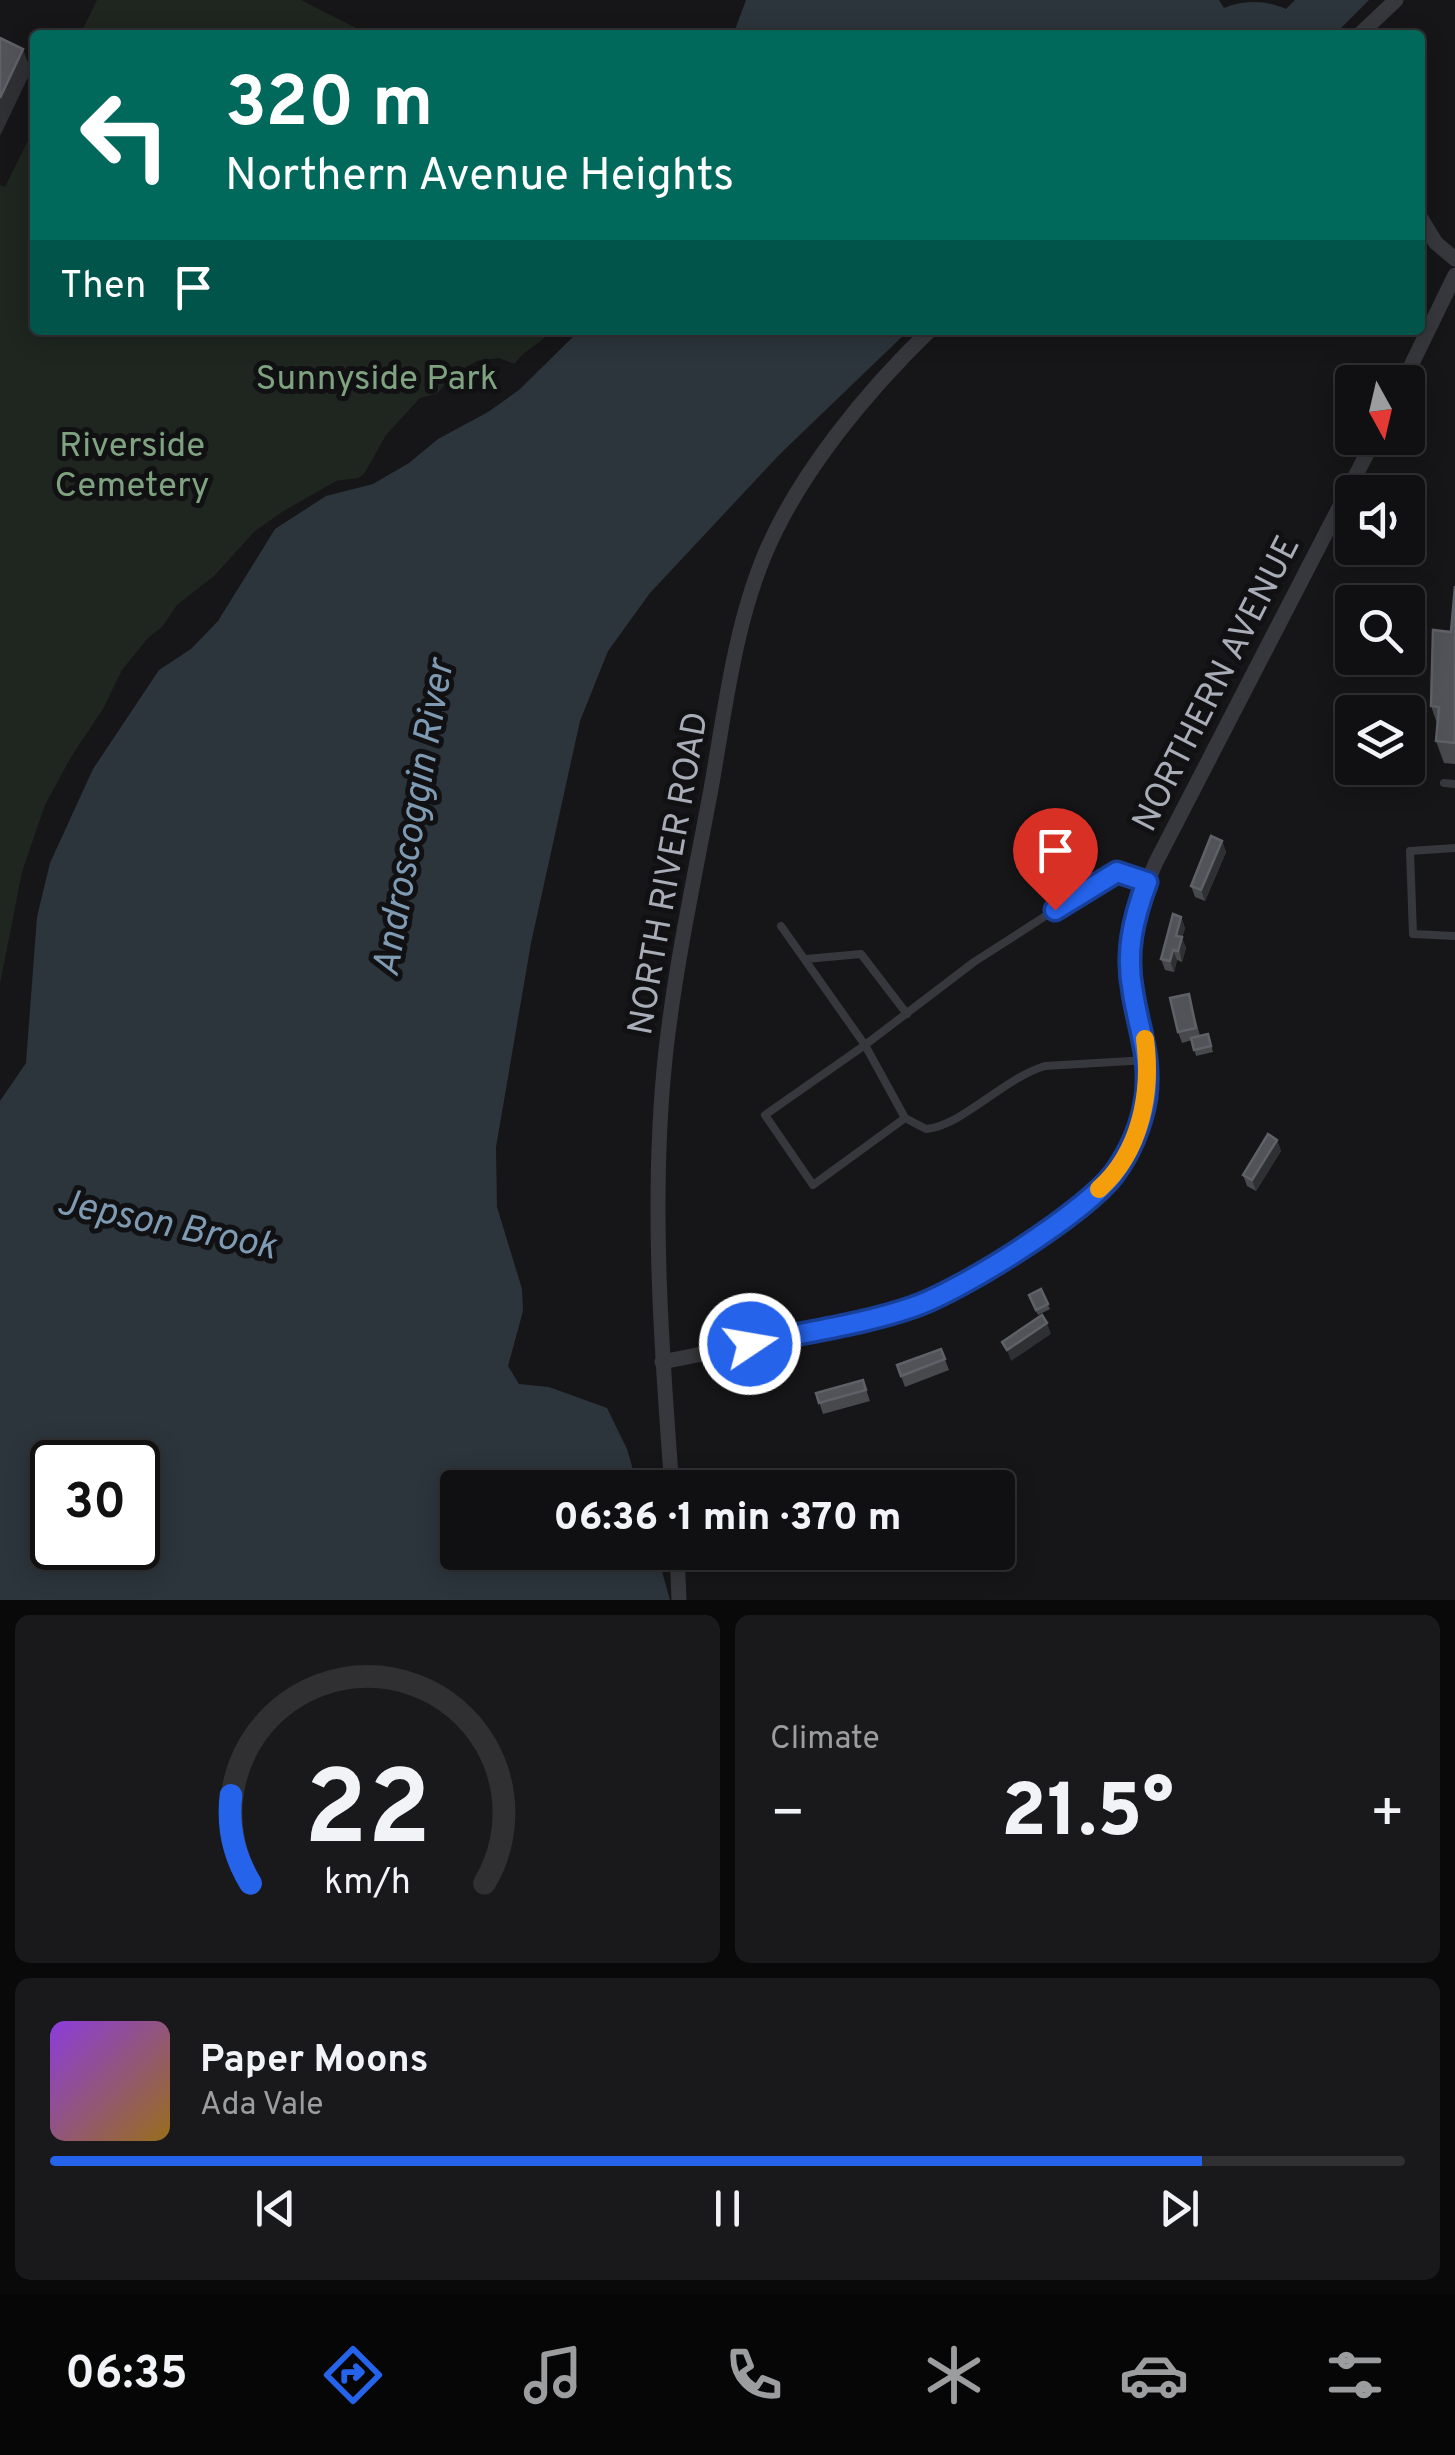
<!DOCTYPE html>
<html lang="en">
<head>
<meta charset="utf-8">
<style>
	body { margin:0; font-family:Overpass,sans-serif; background:#19191b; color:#f1f3f6; height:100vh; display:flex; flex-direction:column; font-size:38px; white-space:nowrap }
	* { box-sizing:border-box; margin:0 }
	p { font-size:32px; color:#9c9d9f }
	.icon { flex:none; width:55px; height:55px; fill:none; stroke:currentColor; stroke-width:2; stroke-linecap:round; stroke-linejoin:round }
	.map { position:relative; height:1600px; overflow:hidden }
	.drawer { display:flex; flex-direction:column; gap:15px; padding:15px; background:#09090a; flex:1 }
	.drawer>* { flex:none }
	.hud { position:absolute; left:30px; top:30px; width:1395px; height:305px; border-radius:10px; box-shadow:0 5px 25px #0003,0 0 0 2px #303032; background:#00695c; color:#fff; overflow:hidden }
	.needle { width:65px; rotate:172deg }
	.controls { position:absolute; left:1335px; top:365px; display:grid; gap:20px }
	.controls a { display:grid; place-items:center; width:90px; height:90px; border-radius:10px; background:#101012; box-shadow:0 5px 25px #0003,0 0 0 2px #303032; font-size:50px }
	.speed { position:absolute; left:30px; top:1440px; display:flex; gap:20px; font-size:50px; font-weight:700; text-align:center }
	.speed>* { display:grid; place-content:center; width:130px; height:130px; border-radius:50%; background:#101012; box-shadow:0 5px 25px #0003,0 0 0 2px #303032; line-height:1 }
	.speed .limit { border:5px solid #111; border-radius:15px; background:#fff; color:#111 }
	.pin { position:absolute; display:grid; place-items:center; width:85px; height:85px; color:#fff; margin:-102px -42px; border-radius:50% 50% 50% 0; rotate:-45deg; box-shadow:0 0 10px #0007 }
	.pin .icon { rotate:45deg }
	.me { position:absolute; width:110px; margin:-55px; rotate:78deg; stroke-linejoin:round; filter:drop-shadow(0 0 8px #0008) }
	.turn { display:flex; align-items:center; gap:35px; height:210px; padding:0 30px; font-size:45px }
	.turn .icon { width:130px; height:130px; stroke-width:2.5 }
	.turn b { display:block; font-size:70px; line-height:85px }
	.then { display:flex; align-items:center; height:95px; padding:0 30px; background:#0003; gap:20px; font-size:38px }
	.big { font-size:75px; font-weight:800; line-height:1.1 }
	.drawer .card { flex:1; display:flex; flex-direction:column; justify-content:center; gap:15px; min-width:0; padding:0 35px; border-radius:15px; background:#19191b }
	.drawer .dial { align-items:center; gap:0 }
	.dial svg { height:260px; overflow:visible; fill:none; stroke:#303032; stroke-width:7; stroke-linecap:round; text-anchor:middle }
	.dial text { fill:#f1f3f6; stroke:none }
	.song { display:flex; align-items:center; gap:30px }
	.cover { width:120px; height:120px; border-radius:15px; background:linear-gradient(135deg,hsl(270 70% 55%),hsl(40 70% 35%)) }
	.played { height:10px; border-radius:5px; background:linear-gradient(90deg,#2563eb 85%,#303032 85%) }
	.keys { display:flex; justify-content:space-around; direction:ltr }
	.heat { display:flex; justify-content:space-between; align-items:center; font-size:55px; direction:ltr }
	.drawer .tiles { flex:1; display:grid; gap:15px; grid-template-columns:1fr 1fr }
	.card:last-child { grid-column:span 2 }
	.trip { position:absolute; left:440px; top:1470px; width:575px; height:100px; border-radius:10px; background:#101012; box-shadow:0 5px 25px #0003,0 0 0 2px #303032; font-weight:800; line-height:100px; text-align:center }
	.tabs { display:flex; height:160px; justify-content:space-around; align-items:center; background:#060607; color:#9c9d9f }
	.tabs .icon { width:70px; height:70px }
	.tabs .current { color:#2563eb }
	.tabs b { font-size:45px; color:#f1f3f6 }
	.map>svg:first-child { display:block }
</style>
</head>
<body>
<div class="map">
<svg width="1455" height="1600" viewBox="0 0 1455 1600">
	<rect width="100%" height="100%" fill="#161618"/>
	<!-- green -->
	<path fill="#1e261f" d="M 97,0 L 301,0 L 370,35 L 80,35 Z
		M 35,126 L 35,330 L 552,330 C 540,345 525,348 515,364 L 499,358 L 477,361 L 459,371 L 436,394 L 420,398 L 386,435 L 364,474 L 358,478 L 336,481 L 282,512 L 255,531 L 214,576 L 177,605 L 162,627 L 148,638 L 122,670 L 103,709 L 71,757 L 45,805 L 22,872 L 0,984 L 0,185 L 5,187 Z"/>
	<!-- water -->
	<path fill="#2c353c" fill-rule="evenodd" d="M 746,0 L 1219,0 L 1224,8 C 1244,0 1266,0 1286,9 L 1295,0 L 1369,0 L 1334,35 L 733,35 Z
		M 580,330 L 909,330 L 780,454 L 650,593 L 608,651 L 580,721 L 531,943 L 496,1147 L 497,1207 L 522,1289 L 523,1311 L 508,1366 L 519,1384 L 549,1387 L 607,1408 L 627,1449 L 638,1487 L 458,1488 L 458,1552 L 657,1553 L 670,1600 L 0,1600 L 0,1101 L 26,1063 L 37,917 L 50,863 L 93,769 L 159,670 L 191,649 L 218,621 L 275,529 L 326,496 L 373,484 L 409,463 L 438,439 L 488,412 L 519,390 ZM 52,1462 L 138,1462 L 138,1548 L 52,1548 Z"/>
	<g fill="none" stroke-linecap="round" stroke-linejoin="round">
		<!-- lane -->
		<path stroke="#37383d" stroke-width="8" d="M 1444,783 L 1455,784
			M 1455,848 L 1410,851 L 1413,934 L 1455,936
			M 1147,882 L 1128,874 L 1109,875 L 974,962 L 865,1045 L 905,1118 L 926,1129 C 962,1126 1004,1078 1045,1066 L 1148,1060
			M 781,926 L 865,1045 L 765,1115 L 813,1185 L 905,1118
			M 806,959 L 861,954 L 907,1014"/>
		<!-- street -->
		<path stroke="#37383d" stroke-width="15" d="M 1359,35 L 1396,0
			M 1420,217 L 1436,243 L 1455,259
			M 1403,382 L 1455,275
			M 662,1362 C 714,1352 765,1341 817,1330 C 849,1323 882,1317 913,1307 C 962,1291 1083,1214 1114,1173 C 1130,1152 1142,1124 1146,1097 C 1151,1059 1140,1029 1133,993 C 1124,945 1137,904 1156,862 L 1375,438
			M 672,1488 C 661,1345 650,1192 666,1050 C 676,962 695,875 711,789 C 725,711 734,628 765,554 C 799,473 867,391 930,330
			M 677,1552 L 679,1600"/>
	</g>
	<!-- wall -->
	<path fill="#47494d" d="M 1455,586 L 1455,764 L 1444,763 L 1436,741 L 1438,726 L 1431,706 L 1451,632 Z
		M 1222,841 L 1226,852 L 1205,901 L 1195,897 L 1191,886 Z
		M 1181,917 L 1185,928 L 1182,938 L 1186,948 L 1182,962 L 1177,960 L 1174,972 L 1165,970 L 1161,959 Z
		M 1189,994 L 1200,1036 L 1208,1034 L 1213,1052 L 1196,1056 L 1192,1040 L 1182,1043 L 1178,1032 Z
		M 1277,1140 L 1281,1151 L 1256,1191 L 1247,1186 L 1243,1175 Z
		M 1041,1289 L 1050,1309 L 1038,1315 L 1029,1295 Z
		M 941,1349 L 949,1370 L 905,1387 L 897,1365 Z
		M 863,1380 L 870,1401 L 823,1414 L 816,1393 Z"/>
	<!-- shaded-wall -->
	<path fill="#2f3033" d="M 23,49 L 31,71 L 0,136 L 0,98 Z
		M 1222,841 L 1226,852 L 1205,901 L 1201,890 Z
		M 1181,917 L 1185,928 L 1182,938 L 1186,948 L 1182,962 L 1176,936 Z
		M 1173,950 L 1177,960 L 1174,972 L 1170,961 Z
		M 1277,1140 L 1281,1151 L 1256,1191 L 1252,1180 Z
		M 1047,1323 L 1051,1334 L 1011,1361 L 1007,1350 Z"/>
	<!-- building -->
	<path fill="#525359" stroke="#5f6168" stroke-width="2.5" d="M 0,38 L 23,49 L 0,98 Z
		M 1455,586 L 1455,743 L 1436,741 L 1439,707 L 1431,706 L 1433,630 L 1451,632 Z
		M 1211,836 L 1222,841 L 1201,890 L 1191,886 Z
		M 1173,914 L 1181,917 L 1176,936 L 1182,937 L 1178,951 L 1173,950 L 1170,961 L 1161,959 Z
		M 1189,994 L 1196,1028 L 1178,1032 L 1170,998 Z
		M 1208,1034 L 1211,1046 L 1194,1050 L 1191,1038 Z
		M 1268,1134 L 1277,1140 L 1252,1180 L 1243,1175 Z
		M 1041,1289 L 1048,1304 L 1036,1310 L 1029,1295 Z
		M 1042,1315 L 1047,1323 L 1007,1350 L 1002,1342 Z
		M 941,1349 L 945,1359 L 901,1376 L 897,1365 Z
		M 863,1380 L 866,1390 L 819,1403 L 816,1393 Z"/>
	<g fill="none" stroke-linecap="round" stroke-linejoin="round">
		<defs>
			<path id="route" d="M 750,1344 C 804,1332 861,1325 913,1307 C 961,1291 1083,1214 1114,1174 C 1130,1152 1142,1124 1146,1097 C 1151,1057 1139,1031 1133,993 C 1125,953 1133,919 1147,882 L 1117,872 L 1055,910"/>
		</defs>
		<!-- route casing -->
		<use href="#route" stroke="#184099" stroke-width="25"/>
		<!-- route -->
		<use href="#route" stroke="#2563eb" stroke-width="18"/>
		<!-- slow -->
		<path stroke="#f59e0b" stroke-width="18" d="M 1099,1189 C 1141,1152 1152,1092 1145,1039"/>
	</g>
	<g text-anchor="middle" stroke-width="10" stroke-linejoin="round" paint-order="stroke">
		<!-- park labels -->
		<g font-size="35" fill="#7fa381" stroke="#111113">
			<text x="377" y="389">Sunnyside Park</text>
			<text x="132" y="456">Riverside<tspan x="132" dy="40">Cemetery</tspan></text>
		</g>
		<!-- street labels -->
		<g font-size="35" fill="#a8adb8" stroke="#111113">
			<text transform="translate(1215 683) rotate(-63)" y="12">NORTHERN AVENUE</text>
			<text transform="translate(667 873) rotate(-80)" y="12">NORTH RIVER ROAD</text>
		</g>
		<!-- water labels -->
		<g font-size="38" font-style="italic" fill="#7f9bb3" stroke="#111113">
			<text transform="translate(412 818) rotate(-80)" y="13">Androscoggin River</text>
			<text transform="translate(167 1223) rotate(12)" y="13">Jepson Brook</text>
		</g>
	</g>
</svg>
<div class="controls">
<a><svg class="needle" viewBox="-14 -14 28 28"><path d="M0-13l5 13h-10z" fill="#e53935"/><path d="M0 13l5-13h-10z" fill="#9c9d9f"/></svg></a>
<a><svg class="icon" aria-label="sound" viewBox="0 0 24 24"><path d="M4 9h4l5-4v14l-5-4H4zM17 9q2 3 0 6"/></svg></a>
<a><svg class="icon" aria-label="search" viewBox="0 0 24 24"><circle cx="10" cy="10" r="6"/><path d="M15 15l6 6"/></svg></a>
<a><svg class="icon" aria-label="layers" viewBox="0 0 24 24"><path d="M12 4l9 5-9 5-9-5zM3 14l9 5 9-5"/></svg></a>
</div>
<div class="speed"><div class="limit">30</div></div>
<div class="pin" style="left:1055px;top:910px;background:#d93025"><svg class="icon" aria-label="arrive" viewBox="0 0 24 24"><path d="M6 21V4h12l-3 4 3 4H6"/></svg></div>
<svg class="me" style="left:750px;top:1344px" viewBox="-20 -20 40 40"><circle r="17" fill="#2563eb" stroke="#fff" stroke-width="3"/><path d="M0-11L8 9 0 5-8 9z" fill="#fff"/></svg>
<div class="trip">06:36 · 1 min · 370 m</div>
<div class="hud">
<div class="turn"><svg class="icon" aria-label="left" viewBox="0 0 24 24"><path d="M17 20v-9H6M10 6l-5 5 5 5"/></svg><div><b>320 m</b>Northern Avenue Heights</div></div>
<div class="then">Then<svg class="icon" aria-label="arrive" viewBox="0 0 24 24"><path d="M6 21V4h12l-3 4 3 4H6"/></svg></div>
</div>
</div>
<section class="drawer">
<div class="tiles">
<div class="card dial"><svg viewBox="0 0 100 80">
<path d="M14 69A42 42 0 1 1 86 69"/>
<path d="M14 69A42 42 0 0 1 8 42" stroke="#2563eb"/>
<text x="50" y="56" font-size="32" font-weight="700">22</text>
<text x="50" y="72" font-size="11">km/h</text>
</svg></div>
<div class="card"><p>Climate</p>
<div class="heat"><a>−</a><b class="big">21.5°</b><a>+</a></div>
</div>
<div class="card">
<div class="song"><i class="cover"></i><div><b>Paper Moons</b><p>Ada Vale</p></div></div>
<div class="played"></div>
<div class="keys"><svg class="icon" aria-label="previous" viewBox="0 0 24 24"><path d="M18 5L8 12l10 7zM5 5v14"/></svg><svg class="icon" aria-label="pause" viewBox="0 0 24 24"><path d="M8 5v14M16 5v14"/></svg><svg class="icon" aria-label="next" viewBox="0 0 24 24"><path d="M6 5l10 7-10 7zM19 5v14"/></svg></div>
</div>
</div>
</section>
<nav class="tabs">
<b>06:35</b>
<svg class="icon current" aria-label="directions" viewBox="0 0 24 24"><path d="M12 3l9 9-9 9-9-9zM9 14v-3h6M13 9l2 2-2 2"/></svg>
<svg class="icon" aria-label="music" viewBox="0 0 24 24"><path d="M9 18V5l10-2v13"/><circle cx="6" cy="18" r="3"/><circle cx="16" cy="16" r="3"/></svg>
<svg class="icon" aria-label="phone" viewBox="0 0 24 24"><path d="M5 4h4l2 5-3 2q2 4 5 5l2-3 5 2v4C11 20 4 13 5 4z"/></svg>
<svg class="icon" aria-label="climate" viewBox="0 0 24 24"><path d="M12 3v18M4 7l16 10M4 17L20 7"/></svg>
<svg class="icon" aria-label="car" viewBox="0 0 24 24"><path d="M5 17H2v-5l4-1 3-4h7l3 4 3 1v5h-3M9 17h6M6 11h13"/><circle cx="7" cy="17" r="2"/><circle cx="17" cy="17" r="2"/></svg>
<svg class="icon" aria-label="filters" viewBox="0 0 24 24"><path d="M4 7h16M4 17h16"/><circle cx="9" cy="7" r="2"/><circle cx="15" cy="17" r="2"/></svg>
</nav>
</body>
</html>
